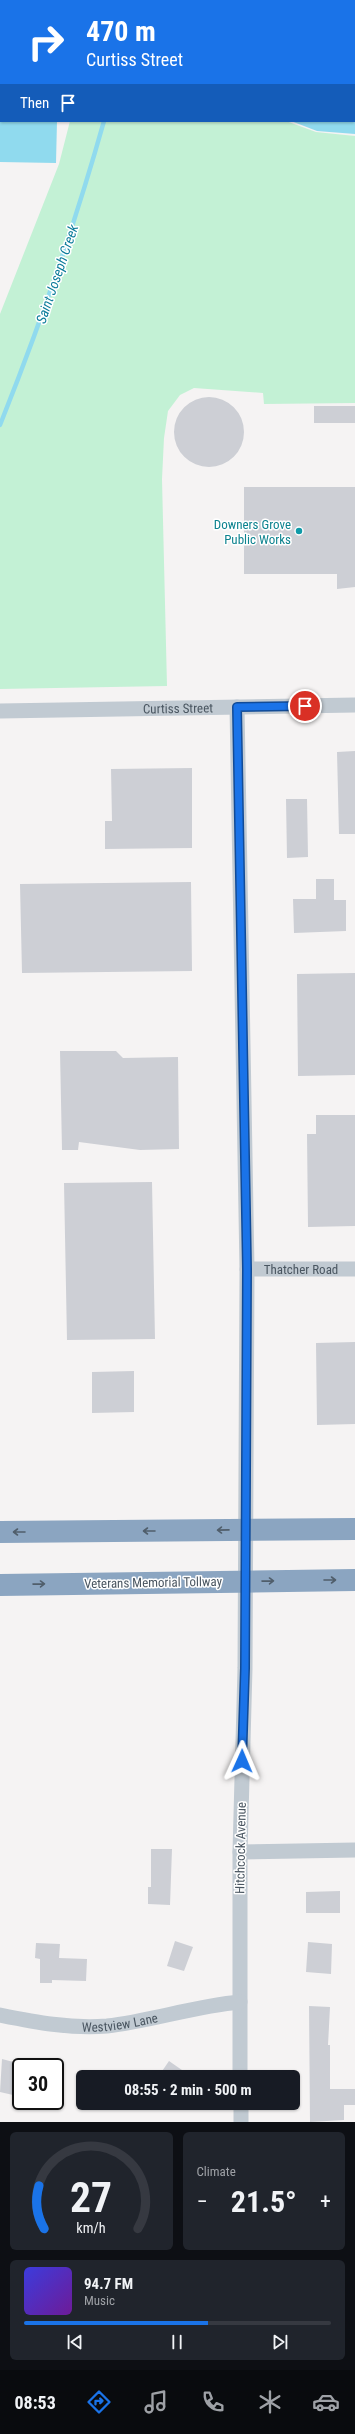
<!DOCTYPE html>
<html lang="en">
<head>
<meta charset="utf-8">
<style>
	body { margin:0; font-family:"Roboto Condensed",sans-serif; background:#20242c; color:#f1f3f6; height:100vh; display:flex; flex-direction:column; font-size:15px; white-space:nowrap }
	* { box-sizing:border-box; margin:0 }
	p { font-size:13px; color:#9ea1a6 }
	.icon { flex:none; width:22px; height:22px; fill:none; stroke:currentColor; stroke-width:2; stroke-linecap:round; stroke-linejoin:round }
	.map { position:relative; height:2122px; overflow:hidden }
	.sheet { display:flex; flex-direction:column; gap:10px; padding:10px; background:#0d0f14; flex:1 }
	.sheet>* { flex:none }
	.top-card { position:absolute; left:0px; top:0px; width:355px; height:122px; box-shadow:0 1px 3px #0004; background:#1a73e8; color:#fff; overflow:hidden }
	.speed { position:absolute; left:12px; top:2058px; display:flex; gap:8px; font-size:20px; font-weight:700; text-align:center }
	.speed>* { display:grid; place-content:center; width:52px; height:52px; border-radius:50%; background:#171b24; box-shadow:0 1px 3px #0004; line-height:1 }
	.speed .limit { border:2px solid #111; border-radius:6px; background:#fff; color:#111 }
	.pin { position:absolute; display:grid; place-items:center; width:34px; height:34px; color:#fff; margin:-17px; border:2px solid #fff; border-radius:50%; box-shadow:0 1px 4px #0007 }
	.me { position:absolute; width:44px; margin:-22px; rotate:1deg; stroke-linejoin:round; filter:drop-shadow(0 0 3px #0008) }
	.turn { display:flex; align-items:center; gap:14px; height:84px; padding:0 20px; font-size:18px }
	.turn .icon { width:52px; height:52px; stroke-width:2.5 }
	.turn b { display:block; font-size:28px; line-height:34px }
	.then { display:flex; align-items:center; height:38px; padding:0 20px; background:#0003; gap:8px; font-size:15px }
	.big { font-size:30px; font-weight:700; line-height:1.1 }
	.sheet .widget { flex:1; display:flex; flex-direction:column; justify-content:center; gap:6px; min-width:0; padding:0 14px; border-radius:6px; background:#20242c }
	.sheet .dial { align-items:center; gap:0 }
	.dial svg { height:104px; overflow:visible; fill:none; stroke:#363941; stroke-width:7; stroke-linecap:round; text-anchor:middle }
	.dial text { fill:#f1f3f6; stroke:none }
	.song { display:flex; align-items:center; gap:12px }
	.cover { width:48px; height:48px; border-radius:6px; background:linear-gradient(135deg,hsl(240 70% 55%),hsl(280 70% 35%)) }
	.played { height:4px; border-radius:2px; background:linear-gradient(90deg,#1a73e8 60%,#363941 60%) }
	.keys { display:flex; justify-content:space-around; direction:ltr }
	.heat { display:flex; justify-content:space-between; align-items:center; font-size:22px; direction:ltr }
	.sheet .tiles { flex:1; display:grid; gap:10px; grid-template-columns:1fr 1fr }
	.widget:last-child { grid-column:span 2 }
	.trip { position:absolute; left:76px; top:2070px; width:224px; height:40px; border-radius:6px; background:#171b24; box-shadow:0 1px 3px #0004; font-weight:700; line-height:40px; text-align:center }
	.dock { display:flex; height:64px; justify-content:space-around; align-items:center; background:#090b0e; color:#9ea1a6 }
	.dock .icon { width:28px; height:28px }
	.dock .active { color:#1a73e8 }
	.dock b { font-size:18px; color:#f1f3f6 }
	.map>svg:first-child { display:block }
</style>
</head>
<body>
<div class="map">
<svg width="355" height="2122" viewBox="0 0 355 2122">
	<rect width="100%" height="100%" fill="#f5f3f3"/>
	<!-- green -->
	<path fill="#c3f1d5" d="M 101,0 L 237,0 L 101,1 Z
		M 70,121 L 286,121 L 316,132 L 355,136 L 355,403 L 264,404 L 263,393 L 194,388 L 180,395 L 168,411 L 164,438 L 162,479 L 167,686 L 0,689 L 0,314 L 59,164 Z"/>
	<!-- water -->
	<path fill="#90daee" d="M 0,0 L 68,0 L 1,1 L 1,36 Z
		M 240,0 L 355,0 L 355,134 L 317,131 L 291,121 L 354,121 L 354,1 Z
		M 0,38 L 1,121 L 57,121 L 56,163 L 0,162 Z"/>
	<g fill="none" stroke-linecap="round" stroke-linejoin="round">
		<!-- stream -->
		<path stroke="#90daee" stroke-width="4.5" d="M 132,1 L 132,0
			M 0,425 C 40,325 75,224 104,121"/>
	</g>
	<!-- building -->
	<path fill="#cdcfd5" d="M174 432a35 35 0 1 1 70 0a35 35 0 1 1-70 0Z
		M 314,406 L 355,406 L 355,423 L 314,423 Z
		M 244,487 L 355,487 L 355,587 L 337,589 L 337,574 L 244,574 Z
		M 355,751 L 355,834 L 339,834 L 337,752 Z
		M 192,768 L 192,848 L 105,849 L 105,821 L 112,821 L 111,769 Z
		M 286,799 L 307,799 L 308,857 L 287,858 Z
		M 316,879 L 334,879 L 334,900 L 346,900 L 346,931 L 294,933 L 293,899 L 316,899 Z
		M 191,882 L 192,971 L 22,973 L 20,884 Z
		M 355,973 L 355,1075 L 298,1076 L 297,974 Z
		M 60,1051 L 116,1051 L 123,1058 L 178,1057 L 179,1149 L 140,1150 L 79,1142 L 78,1150 L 62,1150 Z
		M 316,1115 L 355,1115 L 355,1226 L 308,1227 L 307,1134 L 316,1134 Z
		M 152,1182 L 155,1339 L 67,1340 L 64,1183 Z
		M 355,1342 L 355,1424 L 317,1425 L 316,1343 Z
		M 134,1371 L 134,1412 L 92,1413 L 92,1372 Z
		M 151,1849 L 172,1849 L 170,1905 L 148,1904 L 148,1887 L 151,1887 Z
		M 340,1891 L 340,1913 L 306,1913 L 306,1892 Z
		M 175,1941 L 193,1947 L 184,1971 L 167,1966 Z
		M 308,1942 L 332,1944 L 331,1974 L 306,1972 Z
		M 36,1943 L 60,1944 L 59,1958 L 87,1959 L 86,1981 L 52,1980 L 52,1983 L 40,1983 L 40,1959 L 35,1958 Z
		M 309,2006 L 330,2007 L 328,2045 L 330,2045 L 330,2089 L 355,2089 L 355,2105 L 344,2105 L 344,2120 L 310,2122 Z
		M 2,2059 L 21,2064 L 13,2095 L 0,2092 Z
		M 169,2061 L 192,2077 L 158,2077 Z"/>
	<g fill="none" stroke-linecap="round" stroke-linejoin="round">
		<!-- minor -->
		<g stroke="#c1cad2" stroke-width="15">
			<path d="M 237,707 L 247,1269 L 245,1668 L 240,1852 L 240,2077"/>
			<path id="s1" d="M 0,711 L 355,705"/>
			<path id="s2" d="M 247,1269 L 355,1269"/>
			<path d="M 240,1852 L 355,1850"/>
			<path id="s3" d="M 0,2015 C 35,2022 70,2029 107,2026 C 151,2021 195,2006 240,2002"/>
			<path d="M 241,2103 L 241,2122"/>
		</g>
		<!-- motorway -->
		<path stroke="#8ba5c1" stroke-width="22" d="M 0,1532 L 355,1529
			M 0,1585 L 355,1580"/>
	</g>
	<!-- one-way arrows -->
	<defs><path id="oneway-shaft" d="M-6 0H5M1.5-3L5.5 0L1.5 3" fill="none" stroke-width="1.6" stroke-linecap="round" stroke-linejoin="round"/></defs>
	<g stroke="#505e6b">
		<use href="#oneway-shaft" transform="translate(223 1530) rotate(179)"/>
		<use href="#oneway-shaft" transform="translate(149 1531) rotate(180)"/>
		<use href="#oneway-shaft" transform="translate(19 1532) rotate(180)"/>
		<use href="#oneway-shaft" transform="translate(330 1580)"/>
		<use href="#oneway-shaft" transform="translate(268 1581) rotate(-1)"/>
		<use href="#oneway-shaft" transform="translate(39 1584) rotate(-1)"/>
	</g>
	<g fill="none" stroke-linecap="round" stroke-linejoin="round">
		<defs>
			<path id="route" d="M 242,1761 L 245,1668 L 247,1269 L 237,707 L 305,706"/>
		</defs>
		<!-- route casing -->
		<use href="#route" stroke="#114b97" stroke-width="10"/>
		<!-- route -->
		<use href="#route" stroke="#1a73e8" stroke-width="7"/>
	</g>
	<!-- markers -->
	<circle fill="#0f9aa8" stroke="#fff" stroke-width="1.5" cx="299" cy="531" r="4"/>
	<g text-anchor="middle" stroke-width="3" stroke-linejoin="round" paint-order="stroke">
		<!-- culture labels -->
		<g font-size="13" fill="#0d838f" stroke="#fff" text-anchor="end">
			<text x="291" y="529">Downers Grove<tspan x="291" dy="15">Public Works</tspan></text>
		</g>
		<!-- street labels -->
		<g font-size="13" fill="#4a5661" stroke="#fff">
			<text dy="5" stroke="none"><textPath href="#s1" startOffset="178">Curtiss Street</textPath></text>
			<text dy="5" stroke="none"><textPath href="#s2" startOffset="54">Thatcher Road</textPath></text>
			<text transform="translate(153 1582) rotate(-1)" y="5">Veterans Memorial Tollway</text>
			<text transform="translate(240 1848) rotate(-89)" y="5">Hitchcock Avenue</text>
			<text dy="5" stroke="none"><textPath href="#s3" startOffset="121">Westview Lane</textPath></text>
		</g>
		<!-- water labels -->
		<g font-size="14" font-style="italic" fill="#0c7c9b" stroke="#fff">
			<text transform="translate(57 274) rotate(-71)" y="5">Saint Joseph Creek</text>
		</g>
	</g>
</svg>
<div class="speed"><div class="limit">30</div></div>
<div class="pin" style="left:305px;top:706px;background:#d93025"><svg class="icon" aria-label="arrive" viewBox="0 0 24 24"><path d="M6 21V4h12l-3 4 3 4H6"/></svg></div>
<svg class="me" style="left:242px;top:1761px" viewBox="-20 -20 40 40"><path d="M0-17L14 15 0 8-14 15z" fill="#1a73e8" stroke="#fff" stroke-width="4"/></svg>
<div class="trip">08:55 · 2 min · 500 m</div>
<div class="top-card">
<div class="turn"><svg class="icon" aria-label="right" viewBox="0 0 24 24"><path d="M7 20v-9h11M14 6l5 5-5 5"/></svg><div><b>470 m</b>Curtiss Street</div></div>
<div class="then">Then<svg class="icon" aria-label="arrive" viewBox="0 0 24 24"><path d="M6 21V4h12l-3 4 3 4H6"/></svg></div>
</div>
</div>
<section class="sheet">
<div class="tiles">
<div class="widget dial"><svg viewBox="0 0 100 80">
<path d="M14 69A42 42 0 1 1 86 69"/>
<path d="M14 69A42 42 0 0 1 10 36" stroke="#1a73e8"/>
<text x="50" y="56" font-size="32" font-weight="700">27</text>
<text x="50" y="72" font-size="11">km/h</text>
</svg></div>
<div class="widget"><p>Climate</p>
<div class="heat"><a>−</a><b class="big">21.5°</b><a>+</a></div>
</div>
<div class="widget">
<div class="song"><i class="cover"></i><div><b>94.7 FM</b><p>Music</p></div></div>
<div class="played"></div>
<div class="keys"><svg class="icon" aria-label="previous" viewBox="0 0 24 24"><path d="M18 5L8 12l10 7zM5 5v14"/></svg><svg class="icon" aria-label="pause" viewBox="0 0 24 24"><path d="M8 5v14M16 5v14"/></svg><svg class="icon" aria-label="next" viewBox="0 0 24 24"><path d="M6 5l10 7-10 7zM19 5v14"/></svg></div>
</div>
</div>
</section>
<nav class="dock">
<b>08:53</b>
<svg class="icon active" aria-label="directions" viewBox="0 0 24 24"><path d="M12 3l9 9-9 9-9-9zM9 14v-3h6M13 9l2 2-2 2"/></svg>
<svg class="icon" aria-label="music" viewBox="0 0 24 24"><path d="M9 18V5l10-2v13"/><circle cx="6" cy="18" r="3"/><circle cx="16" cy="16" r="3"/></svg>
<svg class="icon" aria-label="phone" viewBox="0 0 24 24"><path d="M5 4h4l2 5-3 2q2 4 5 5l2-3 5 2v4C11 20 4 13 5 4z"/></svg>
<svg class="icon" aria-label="climate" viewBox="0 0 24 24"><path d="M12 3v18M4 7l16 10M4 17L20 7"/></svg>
<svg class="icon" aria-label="car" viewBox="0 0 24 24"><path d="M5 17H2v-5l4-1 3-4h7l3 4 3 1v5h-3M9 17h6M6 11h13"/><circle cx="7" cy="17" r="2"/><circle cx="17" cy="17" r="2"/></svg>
</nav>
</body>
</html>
